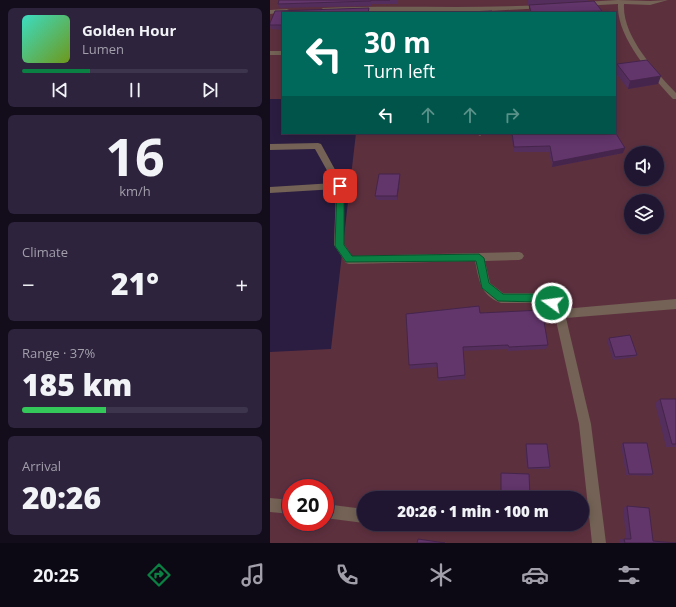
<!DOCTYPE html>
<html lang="en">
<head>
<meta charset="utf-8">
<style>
	body { margin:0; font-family:"Open Sans",sans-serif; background:#2d233d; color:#f1f3f6; height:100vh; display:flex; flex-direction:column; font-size:15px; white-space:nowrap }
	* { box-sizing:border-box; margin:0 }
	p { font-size:13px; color:#a29fab }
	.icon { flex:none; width:22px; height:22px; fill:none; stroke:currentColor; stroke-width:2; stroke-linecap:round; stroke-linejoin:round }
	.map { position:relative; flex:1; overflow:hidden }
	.panel { display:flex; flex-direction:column; gap:8px; padding:8px; background:#120c1b; width:270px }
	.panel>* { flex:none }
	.banner { position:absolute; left:12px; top:12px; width:334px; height:122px; border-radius:0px; box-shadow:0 2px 10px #0003,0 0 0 1px #3d354d; background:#00695c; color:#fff; overflow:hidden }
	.fabs { position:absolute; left:354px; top:146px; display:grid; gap:8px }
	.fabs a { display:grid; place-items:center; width:40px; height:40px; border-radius:50%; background:#201631; box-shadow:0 2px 10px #0003,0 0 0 1px #3d354d; font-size:20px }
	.speed { position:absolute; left:12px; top:479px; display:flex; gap:8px; font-size:20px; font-weight:700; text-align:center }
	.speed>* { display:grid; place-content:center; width:52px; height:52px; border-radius:50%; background:#201631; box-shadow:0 2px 10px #0003,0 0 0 1px #3d354d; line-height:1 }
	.speed .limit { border:6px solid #d22; background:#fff; color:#111 }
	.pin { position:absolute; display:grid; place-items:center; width:34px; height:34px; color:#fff; margin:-17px; border-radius:8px; box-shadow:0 2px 6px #0006 }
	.me { position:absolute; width:44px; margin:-22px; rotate:284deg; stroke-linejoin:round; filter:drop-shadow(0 0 3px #0008) }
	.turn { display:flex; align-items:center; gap:14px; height:84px; padding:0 16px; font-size:18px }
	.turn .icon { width:52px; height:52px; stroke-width:2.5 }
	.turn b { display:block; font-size:28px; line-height:34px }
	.lanes { display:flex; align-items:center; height:38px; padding:0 16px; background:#0003; justify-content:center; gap:20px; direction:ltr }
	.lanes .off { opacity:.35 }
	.big { font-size:30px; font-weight:800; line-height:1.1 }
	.panel .tile { flex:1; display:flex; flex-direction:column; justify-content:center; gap:6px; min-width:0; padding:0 14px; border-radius:6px; background:#2d233d }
	.panel .dial { align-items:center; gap:0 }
	.dial b { font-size:52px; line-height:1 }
	.song { display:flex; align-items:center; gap:12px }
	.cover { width:48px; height:48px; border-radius:6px; background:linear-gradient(135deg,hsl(170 70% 55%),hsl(80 70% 35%)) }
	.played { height:4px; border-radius:2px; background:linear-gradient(90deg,#0b8043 30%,#3d354d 30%) }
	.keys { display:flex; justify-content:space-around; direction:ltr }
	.heat { display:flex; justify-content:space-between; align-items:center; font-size:22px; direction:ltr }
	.charge { height:6px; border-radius:3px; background:linear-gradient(90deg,#34c759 37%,#3d354d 0) }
	.trip { position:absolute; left:87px; top:491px; width:232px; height:40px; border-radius:20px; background:#201631; box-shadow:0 2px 10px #0003,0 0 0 1px #3d354d; font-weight:800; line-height:40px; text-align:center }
	.menu { display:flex; height:64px; justify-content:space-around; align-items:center; background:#0d0914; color:#a29fab }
	.menu .icon { width:28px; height:28px }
	.menu .active { color:#0b8043 }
	.menu b { font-size:18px; color:#f1f3f6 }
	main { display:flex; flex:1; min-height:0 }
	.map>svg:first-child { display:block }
</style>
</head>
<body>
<main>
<section class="panel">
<div class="tile">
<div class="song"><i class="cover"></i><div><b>Golden Hour</b><p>Lumen</p></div></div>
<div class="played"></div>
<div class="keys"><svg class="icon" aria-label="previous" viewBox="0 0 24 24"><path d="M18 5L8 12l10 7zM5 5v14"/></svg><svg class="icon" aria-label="pause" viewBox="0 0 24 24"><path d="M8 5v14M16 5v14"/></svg><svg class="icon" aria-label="next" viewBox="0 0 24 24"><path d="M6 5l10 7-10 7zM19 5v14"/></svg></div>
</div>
<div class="tile dial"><b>16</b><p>km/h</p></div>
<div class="tile"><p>Climate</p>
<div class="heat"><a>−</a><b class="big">21°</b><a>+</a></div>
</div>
<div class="tile"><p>Range · 37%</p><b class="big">185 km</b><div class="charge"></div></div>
<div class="tile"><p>Arrival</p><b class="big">20:26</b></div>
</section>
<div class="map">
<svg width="406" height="543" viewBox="0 0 406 543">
	<rect width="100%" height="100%" fill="#2b1d41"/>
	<!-- green -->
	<path fill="#5d303e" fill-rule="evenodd" d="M 0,0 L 406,0 L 406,543 L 0,543 L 0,352 L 61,349 L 86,133 L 345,133 L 345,13 L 13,13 L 13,99 L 0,99 ZM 361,153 L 387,153 L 387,179 L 361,179 ZM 361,201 L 387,201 L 387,227 L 361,227 ZM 21,488 L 55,488 L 55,522 L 21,522 ZM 94,498 L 312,498 L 312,524 L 94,524 Z"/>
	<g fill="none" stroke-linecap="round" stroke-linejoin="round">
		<!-- minor -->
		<path fill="#736255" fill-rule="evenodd" d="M 348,0 L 380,1 L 398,0 L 380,5 L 354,4 C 352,36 385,71 406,93 L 406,99 L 403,99 C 382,76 346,37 348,4 L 313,6 L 310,4 L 313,2 Z
			M 273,5 L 275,6 L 275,8 L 218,11 L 53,12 L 50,10 L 53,8 C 126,5 200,9 273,5 Z
			M 17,9 L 19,10 L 19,12 L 0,14 L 0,10 Z
			M 0,51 L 13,51 L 13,55 L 0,55 Z
			M 205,133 L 214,133 L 210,136 Z
			M 48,143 L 51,144 L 74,186 L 74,244 L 82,256 L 249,252 L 252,253 L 254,256 L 252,259 L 249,260 L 215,261 L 220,283 L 233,293 L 268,293 L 286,300 L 293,309 L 406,299 L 406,309 L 296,318 L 321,424 L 336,543 L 322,543 L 309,424 L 285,316 L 278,306 L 268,303 L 231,303 C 210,295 209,280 205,261 L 79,264 L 76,263 L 64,245 L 66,189 L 0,193 L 0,187 L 64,183 L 45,149 L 0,150 L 0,144 Z
			M 0,498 L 21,500 L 21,514 L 0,512 Z
			M 55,504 L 94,509 L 94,523 L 55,518 Z"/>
	</g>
	<!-- wall -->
	<path fill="#542e5c" d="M 9,0 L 128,0 L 128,4 L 102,4 L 101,6 L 9,8 L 8,4 Z
		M 257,0 L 318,0 L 317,1 L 258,5 Z
		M 259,5 L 332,11 L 332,13 L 259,13 Z
		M 13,13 L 13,30 L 1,29 L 0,26 L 0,23 Z
		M 347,64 L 388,84 L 358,89 L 345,72 Z
		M 241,133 L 345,133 L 355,148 L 353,153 L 282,167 L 279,152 L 244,152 Z
		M 130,174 L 130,178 L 127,200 L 107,200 L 105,196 Z
		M 210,313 L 278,345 L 276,349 L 238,351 L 238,349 L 193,351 L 195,379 L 168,381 L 167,367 L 140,369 L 139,365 Z
		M 339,338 L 367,355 L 365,357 L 343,360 L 337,341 Z
		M 390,399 L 406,399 L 406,447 L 396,447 L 385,403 Z
		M 353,443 L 383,474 L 380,476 L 356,475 L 351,445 Z
		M 256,444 L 280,467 L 279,469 L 257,469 L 255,446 Z
		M 231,473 L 260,496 L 259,497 L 231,497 Z
		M 357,506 L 383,541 L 406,543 L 350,543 L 350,539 L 356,539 L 353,508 Z"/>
	<!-- shaded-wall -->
	<path fill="#45254b" d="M 391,76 L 388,84 L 358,89 L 360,81 Z
		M 355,148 L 353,153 L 282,167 L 283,162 Z
		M 130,174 L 130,178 L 127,200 L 127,196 Z"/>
	<!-- building -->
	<path fill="#62356b" stroke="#45254b" d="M 9,0 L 120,0 L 101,0 L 101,1 L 8,4 Z
		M 324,1 L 332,11 L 261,12 L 259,5 Z
		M 99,8 L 98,13 L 13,13 L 13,25 L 0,25 L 0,23 L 5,11 Z
		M 222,11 L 222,13 L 196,13 L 196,12 Z
		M 377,60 L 391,76 L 360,81 L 347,64 Z
		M 345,132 L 355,148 L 283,162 L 280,146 L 244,147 L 242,133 L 345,133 Z
		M 109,174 L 130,174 L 127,196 L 105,196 Z
		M 209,306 L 210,313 L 272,310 L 278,345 L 239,347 L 238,345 L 193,347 L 195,375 L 168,378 L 167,363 L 139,365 L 136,314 Z
		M 360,335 L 367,355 L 345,357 L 339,338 Z
		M 390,399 L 406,399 L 406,444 L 402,444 Z
		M 353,443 L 377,443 L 383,474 L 359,474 Z
		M 256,444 L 277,444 L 280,467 L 258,468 Z
		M 231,473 L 259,474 L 260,496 L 231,496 Z
		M 357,506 L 379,508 L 383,541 L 406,543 L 355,543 L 354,539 L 361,539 Z
		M 148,539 L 175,543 L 147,543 Z"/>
	<!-- route -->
	<path fill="#0b8043" stroke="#07532c" d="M 70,183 L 74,186 L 74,245 L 82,256 L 209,254 L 214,258 L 219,283 L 233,294 L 268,294 L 286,300 L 287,303 L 286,306 L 282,307 L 268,302 L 228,301 L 212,288 L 206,261 L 76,262 L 65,246 L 67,186 Z"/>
</svg>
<div class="fabs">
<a><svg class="icon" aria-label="sound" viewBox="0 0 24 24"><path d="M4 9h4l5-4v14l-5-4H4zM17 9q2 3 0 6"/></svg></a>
<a><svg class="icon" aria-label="layers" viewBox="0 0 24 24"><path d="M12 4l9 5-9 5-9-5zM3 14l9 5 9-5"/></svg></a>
</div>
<div class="speed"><div class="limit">20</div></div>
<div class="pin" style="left:70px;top:186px;background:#d93025"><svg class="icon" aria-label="arrive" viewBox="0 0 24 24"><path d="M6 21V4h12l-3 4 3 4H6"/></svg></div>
<svg class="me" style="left:282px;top:303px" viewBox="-20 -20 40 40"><circle r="17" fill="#0b8043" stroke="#fff" stroke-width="3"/><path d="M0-11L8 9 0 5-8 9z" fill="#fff"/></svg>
<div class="trip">20:26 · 1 min · 100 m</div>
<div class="banner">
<div class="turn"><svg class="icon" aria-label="left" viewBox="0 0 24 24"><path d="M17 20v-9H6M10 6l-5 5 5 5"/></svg><div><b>30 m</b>Turn left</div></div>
<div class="lanes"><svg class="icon" aria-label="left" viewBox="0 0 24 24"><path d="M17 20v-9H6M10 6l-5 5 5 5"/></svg><svg class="icon off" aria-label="ahead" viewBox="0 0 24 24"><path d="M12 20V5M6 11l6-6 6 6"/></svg><svg class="icon off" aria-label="ahead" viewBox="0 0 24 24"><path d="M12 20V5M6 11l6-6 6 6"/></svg><svg class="icon off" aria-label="right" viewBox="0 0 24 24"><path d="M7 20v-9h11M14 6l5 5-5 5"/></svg></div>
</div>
</div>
</main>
<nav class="menu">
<b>20:25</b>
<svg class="icon active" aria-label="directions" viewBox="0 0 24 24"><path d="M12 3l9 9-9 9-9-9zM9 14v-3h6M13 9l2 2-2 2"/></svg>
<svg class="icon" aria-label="music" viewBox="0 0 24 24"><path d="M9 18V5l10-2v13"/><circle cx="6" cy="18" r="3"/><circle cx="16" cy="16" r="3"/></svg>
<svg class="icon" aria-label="phone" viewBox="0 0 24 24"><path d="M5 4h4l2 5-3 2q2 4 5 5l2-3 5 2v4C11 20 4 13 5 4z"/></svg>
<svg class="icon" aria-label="climate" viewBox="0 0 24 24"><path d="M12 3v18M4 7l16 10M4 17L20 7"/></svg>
<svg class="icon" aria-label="car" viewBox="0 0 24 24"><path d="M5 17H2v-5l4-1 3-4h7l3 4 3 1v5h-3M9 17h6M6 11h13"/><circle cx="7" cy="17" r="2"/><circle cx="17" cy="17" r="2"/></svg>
<svg class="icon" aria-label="filters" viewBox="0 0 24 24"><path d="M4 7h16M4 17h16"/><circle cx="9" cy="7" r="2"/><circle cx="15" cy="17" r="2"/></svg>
</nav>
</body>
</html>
